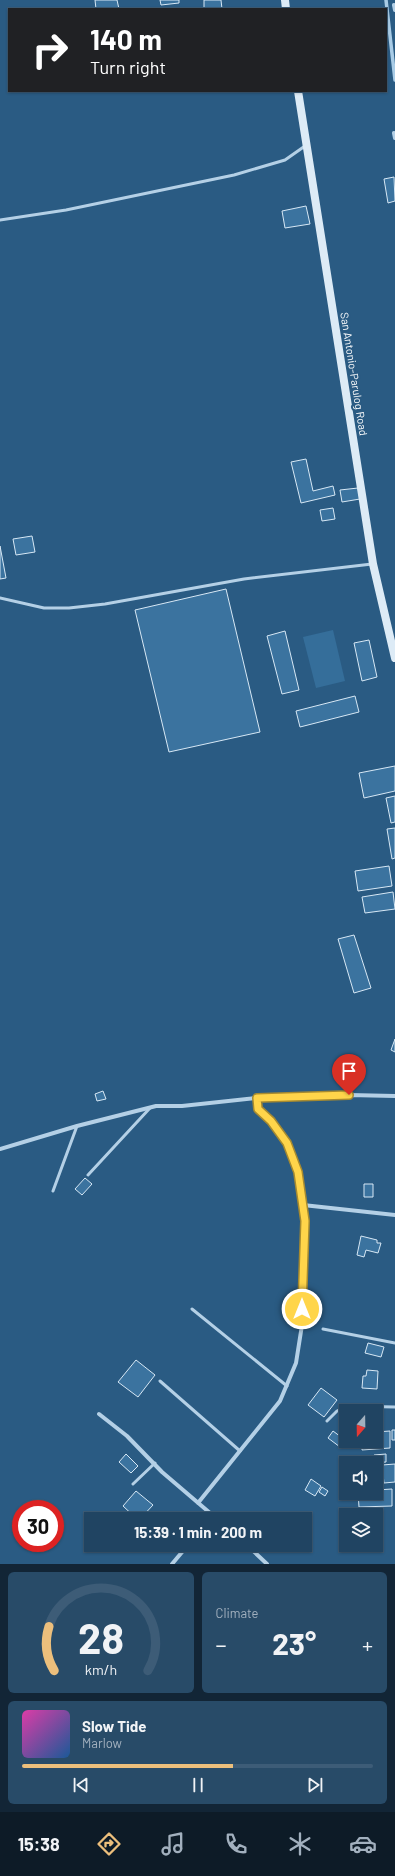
<!DOCTYPE html>
<html lang="en">
<head>
<meta charset="utf-8">
<style>
	body { margin:0; font-family:Barlow,sans-serif; background:#284b68; color:#f1f3f6; height:100vh; display:flex; flex-direction:column; font-size:15px; white-space:nowrap }
	* { box-sizing:border-box; margin:0 }
	p { font-size:13px; color:#a2b0be }
	.icon { flex:none; width:22px; height:22px; fill:none; stroke:currentColor; stroke-width:2; stroke-linecap:round; stroke-linejoin:round }
	.map { position:relative; height:1564px; overflow:hidden }
	.details { display:flex; flex-direction:column; gap:8px; padding:8px; background:#122536; flex:1 }
	.details>* { flex:none }
	.guide { position:absolute; left:8px; top:8px; width:379px; height:84px; border-radius:0px; box-shadow:0 1px 3px #0004,0 0 0 1px #3d5c77; background:#202124; color:#fff; overflow:hidden }
	.needle { width:26px; rotate:200deg }
	.fabs { position:absolute; left:339px; top:1404px; display:grid; gap:8px }
	.fabs a { display:grid; place-items:center; width:44px; height:44px; border-radius:0px; background:#204462; box-shadow:0 1px 3px #0004,0 0 0 1px #3d5c77; font-size:20px }
	.speed { position:absolute; left:12px; top:1500px; display:flex; gap:8px; font-size:20px; font-weight:700; text-align:center }
	.speed>* { display:grid; place-content:center; width:52px; height:52px; border-radius:50%; background:#204462; box-shadow:0 1px 3px #0004,0 0 0 1px #3d5c77; line-height:1 }
	.speed .limit { border:6px solid #d22; background:#fff; color:#111 }
	.pin { position:absolute; display:grid; place-items:center; width:34px; height:34px; color:#fff; margin:-41px -17px; border-radius:50% 50% 50% 0; rotate:-45deg; box-shadow:0 0 4px #0007 }
	.pin .icon { rotate:45deg }
	.me { position:absolute; width:44px; margin:-22px; rotate:0deg; stroke-linejoin:round; filter:drop-shadow(0 0 3px #0008) }
	.turn { display:flex; align-items:center; gap:14px; height:84px; padding:0 16px; font-size:18px }
	.turn .icon { width:52px; height:52px; stroke-width:2.5 }
	.turn b { display:block; font-size:28px; line-height:34px }
	.big { font-size:30px; font-weight:700; line-height:1.1 }
	.details .widget { flex:1; display:flex; flex-direction:column; justify-content:center; gap:6px; min-width:0; padding:0 14px; border-radius:6px; background:#284b68 }
	.details .dial { align-items:center; gap:0 }
	.dial svg { height:104px; overflow:visible; fill:none; stroke:#3d5c77; stroke-width:7; stroke-linecap:round; text-anchor:middle }
	.dial text { fill:#f1f3f6; stroke:none }
	.song { display:flex; align-items:center; gap:12px }
	.cover { width:48px; height:48px; border-radius:6px; background:linear-gradient(135deg,hsl(320 70% 55%),hsl(210 70% 35%)) }
	.played { height:4px; border-radius:2px; background:linear-gradient(90deg,#ecbf7c 60%,#3d5c77 60%) }
	.keys { display:flex; justify-content:space-around; direction:ltr }
	.heat { display:flex; justify-content:space-between; align-items:center; font-size:22px; direction:ltr }
	.details .tiles { flex:1; display:grid; gap:8px; grid-template-columns:1fr 1fr }
	.widget:last-child { grid-column:span 2 }
	.trip { position:absolute; left:84px; top:1512px; width:228px; height:40px; border-radius:0px; background:#204462; box-shadow:0 1px 3px #0004,0 0 0 1px #3d5c77; font-weight:700; line-height:40px; text-align:center }
	.tab-bar { display:flex; height:64px; justify-content:space-around; align-items:center; background:#0d1b27; color:#a2b0be }
	.tab-bar .icon { width:28px; height:28px }
	.tab-bar .selected { color:#ecbf7c }
	.tab-bar b { font-size:18px; color:#f1f3f6 }
	.map>svg:first-child { display:block }
</style>
</head>
<body>
<div class="map">
<svg width="395" height="1564" viewBox="0 0 395 1564">
	<rect width="100%" height="100%" fill="#2a5b83"/>
	<!-- green -->
	<path fill="#356e9a" d="M 333,630 L 345,681 L 316,688 L 303,637 Z"/>
	<g fill="none" stroke-linecap="round" stroke-linejoin="round">
		<!-- stream -->
		<path stroke="#a9cce6" stroke-width="3.5" d="M 386,0 L 395,80"/>
	</g>
	<!-- building -->
	<path fill="#3b739f" stroke="#d7e8f5" d="M 95,0 L 117,0 L 119,9 L 96,9 Z
		M 160,0 L 179,0 L 179,3 L 161,5 Z
		M 204,0 L 221,0 L 222,9 L 204,9 Z
		M 394,177 L 395,201 L 388,203 L 384,179 Z
		M 306,206 L 310,224 L 285,228 L 282,211 Z
		M 306,459 L 313,491 L 333,486 L 335,495 L 301,503 L 291,462 Z
		M 358,488 L 360,499 L 342,502 L 340,490 Z
		M 333,508 L 335,519 L 322,521 L 320,510 Z
		M 32,536 L 35,552 L 16,555 L 13,539 Z
		M 0,546 L 6,578 L 0,579 Z
		M 226,589 L 260,732 L 169,752 L 135,610 Z
		M 285,631 L 299,690 L 282,694 L 267,636 Z
		M 369,640 L 377,677 L 362,681 L 354,643 Z
		M 355,696 L 359,712 L 300,727 L 296,711 Z
		M 395,766 L 395,791 L 364,798 L 359,773 Z
		M 395,796 L 395,822 L 391,823 L 386,798 Z
		M 395,828 L 395,858 L 392,859 L 387,829 Z
		M 389,866 L 392,886 L 358,891 L 355,871 Z
		M 393,892 L 395,909 L 365,913 L 362,897 Z
		M 354,935 L 371,988 L 354,993 L 338,939 Z
		M 395,1039 L 395,1052 L 391,1050 Z
		M 103,1091 L 106,1099 L 97,1101 L 95,1094 Z
		M 85,1178 L 92,1184 L 82,1195 L 75,1189 Z
		M 364,1184 L 373,1184 L 373,1197 L 364,1197 Z
		M 361,1236 L 377,1240 L 377,1243 L 381,1243 L 378,1253 L 366,1250 L 364,1257 L 357,1255 Z
		M 368,1343 L 384,1347 L 381,1357 L 365,1353 Z
		M 136,1360 L 155,1375 L 138,1397 L 118,1382 Z
		M 367,1370 L 378,1371 L 377,1389 L 362,1388 L 363,1376 L 366,1376 Z
		M 321,1388 L 337,1400 L 324,1417 L 308,1405 Z
		M 392,1430 L 395,1430 L 395,1440 L 392,1440 Z
		M 333,1431 L 345,1440 L 340,1447 L 328,1438 Z
		M 390,1431 L 390,1448 L 362,1450 L 362,1441 L 376,1441 L 376,1432 Z
		M 126,1454 L 138,1466 L 131,1473 L 119,1462 Z
		M 386,1454 L 386,1462 L 374,1463 L 374,1455 Z
		M 395,1464 L 395,1482 L 384,1483 L 382,1465 Z
		M 378,1477 L 379,1487 L 376,1488 L 376,1478 Z
		M 311,1479 L 321,1486 L 315,1496 L 305,1490 Z
		M 322,1487 L 328,1491 L 325,1496 L 319,1492 Z
		M 392,1489 L 392,1506 L 359,1507 L 358,1493 L 376,1493 L 376,1490 Z
		M 136,1491 L 153,1505 L 140,1519 L 137,1519 L 123,1506 Z"/>
	<g fill="none" stroke-linecap="round" stroke-linejoin="round">
		<!-- lane -->
		<path stroke="#b4d0e6" stroke-width="3" d="M 0,220 L 66,210 L 234,175 L 285,160 L 305,146
			M 0,598 L 44,608 L 69,608 L 105,604 L 244,579 L 372,564
			M 88,1175 L 150,1108
			M 53,1191 L 77,1126
			M 192,1309 L 287,1386
			M 323,1329 L 395,1343
			M 160,1381 L 240,1451
			M 327,1421 L 337,1411 L 347,1406 L 395,1407
			M 133,1484 L 155,1463"/>
		<!-- street -->
		<path stroke="#b4d0e6" stroke-width="4" d="M 394,5 L 395,10
			M 394,133 L 395,138
			M 0,1149 L 77,1126 L 156,1106 L 182,1106 L 257,1098 L 349,1095 L 395,1096
			M 303,1205 L 395,1215
			M 99,1414 L 127,1436 L 162,1472 L 217,1519
			M 198,1503 L 280,1401 L 296,1363 L 302,1325 L 305,1221 L 303,1205 L 298,1172 L 287,1143 L 271,1121 L 258,1109 L 257,1098
			M 247,1545 L 267,1564
			M 172,1564 L 188,1545"/>
		<!-- secondary -->
		<path stroke="#ddebf6" stroke-width="8" d="M 285,0 L 286,9
			M 298,91 L 373,564 L 395,658"/>
	</g>
	<g fill="none" stroke-linecap="round" stroke-linejoin="round">
		<defs>
			<path id="route" d="M 302,1309 L 305,1221 L 298,1172 L 287,1143 L 271,1121 L 258,1109 L 257,1098 L 349,1095"/>
		</defs>
		<!-- route casing -->
		<use href="#route" stroke="#a68a30" stroke-width="10"/>
		<!-- route -->
		<use href="#route" stroke="#ffd54a" stroke-width="7"/>
	</g>
	<g text-anchor="middle" stroke-width="4" stroke-linejoin="round" paint-order="stroke">
		<!-- street labels -->
		<g font-size="11" fill="#fff" stroke="#2a5b83">
			<text transform="translate(354 374) rotate(81)" y="4">San Antonio-Parulog Road</text>
		</g>
	</g>
</svg>
<div class="fabs">
<a><svg class="needle" viewBox="-14 -14 28 28"><path d="M0-13l5 13h-10z" fill="#e53935"/><path d="M0 13l5-13h-10z" fill="#a2b0be"/></svg></a>
<a><svg class="icon" aria-label="sound" viewBox="0 0 24 24"><path d="M4 9h4l5-4v14l-5-4H4zM17 9q2 3 0 6"/></svg></a>
<a><svg class="icon" aria-label="layers" viewBox="0 0 24 24"><path d="M12 4l9 5-9 5-9-5zM3 14l9 5 9-5"/></svg></a>
</div>
<div class="speed"><div class="limit">30</div></div>
<div class="pin" style="left:349px;top:1095px;background:#d93025"><svg class="icon" aria-label="arrive" viewBox="0 0 24 24"><path d="M6 21V4h12l-3 4 3 4H6"/></svg></div>
<svg class="me" style="left:302px;top:1309px" viewBox="-20 -20 40 40"><circle r="17" fill="#ffd54a" stroke="#fff" stroke-width="3"/><path d="M0-11L8 9 0 5-8 9z" fill="#fff"/></svg>
<div class="trip">15:39 · 1 min · 200 m</div>
<div class="guide">
<div class="turn"><svg class="icon" aria-label="right" viewBox="0 0 24 24"><path d="M7 20v-9h11M14 6l5 5-5 5"/></svg><div><b>140 m</b>Turn right</div></div>
</div>
</div>
<section class="details">
<div class="tiles">
<div class="widget dial"><svg viewBox="0 0 100 80">
<path d="M14 69A42 42 0 1 1 86 69"/>
<path d="M14 69A42 42 0 0 1 10 35" stroke="#ecbf7c"/>
<text x="50" y="56" font-size="32" font-weight="700">28</text>
<text x="50" y="72" font-size="11">km/h</text>
</svg></div>
<div class="widget"><p>Climate</p>
<div class="heat"><a>−</a><b class="big">23°</b><a>+</a></div>
</div>
<div class="widget">
<div class="song"><i class="cover"></i><div><b>Slow Tide</b><p>Marlow</p></div></div>
<div class="played"></div>
<div class="keys"><svg class="icon" aria-label="previous" viewBox="0 0 24 24"><path d="M18 5L8 12l10 7zM5 5v14"/></svg><svg class="icon" aria-label="pause" viewBox="0 0 24 24"><path d="M8 5v14M16 5v14"/></svg><svg class="icon" aria-label="next" viewBox="0 0 24 24"><path d="M6 5l10 7-10 7zM19 5v14"/></svg></div>
</div>
</div>
</section>
<nav class="tab-bar">
<b>15:38</b>
<svg class="icon selected" aria-label="directions" viewBox="0 0 24 24"><path d="M12 3l9 9-9 9-9-9zM9 14v-3h6M13 9l2 2-2 2"/></svg>
<svg class="icon" aria-label="music" viewBox="0 0 24 24"><path d="M9 18V5l10-2v13"/><circle cx="6" cy="18" r="3"/><circle cx="16" cy="16" r="3"/></svg>
<svg class="icon" aria-label="phone" viewBox="0 0 24 24"><path d="M5 4h4l2 5-3 2q2 4 5 5l2-3 5 2v4C11 20 4 13 5 4z"/></svg>
<svg class="icon" aria-label="climate" viewBox="0 0 24 24"><path d="M12 3v18M4 7l16 10M4 17L20 7"/></svg>
<svg class="icon" aria-label="car" viewBox="0 0 24 24"><path d="M5 17H2v-5l4-1 3-4h7l3 4 3 1v5h-3M9 17h6M6 11h13"/><circle cx="7" cy="17" r="2"/><circle cx="17" cy="17" r="2"/></svg>
</nav>
</body>
</html>
